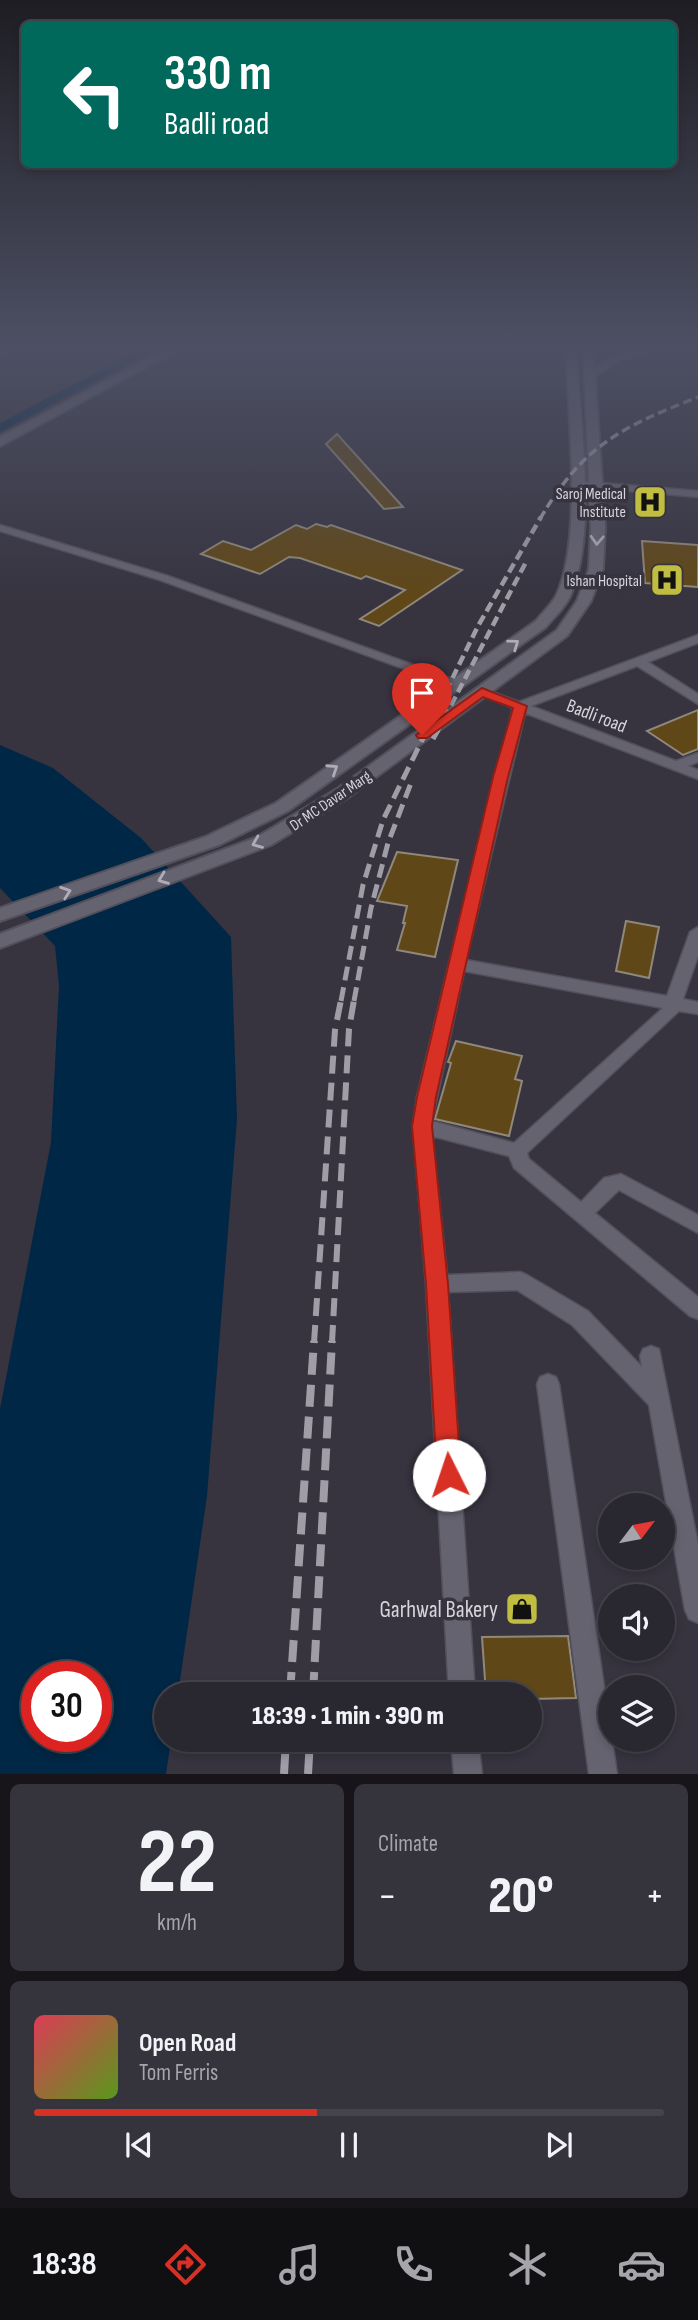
<!DOCTYPE html>
<html lang="en">
<head>
<meta charset="utf-8">
<style>
	body { margin:0; font-family:"Sofia Sans Condensed",sans-serif; background:#35333c; color:#f1f3f6; height:100vh; display:flex; flex-direction:column; font-size:26px; white-space:nowrap }
	* { box-sizing:border-box; margin:0 }
	p { font-size:23px; color:#a5a5ab }
	.icon { flex:none; width:38px; height:38px; fill:none; stroke:currentColor; stroke-width:2; stroke-linecap:round; stroke-linejoin:round }
	.map { position:relative; height:1774px; overflow:hidden }
	.panel { display:flex; flex-direction:column; gap:10px; padding:10px; background:#17151a; flex:1 }
	.panel>* { flex:none }
	.hud { position:absolute; left:21px; top:21px; width:656px; height:147px; border-radius:10px; box-shadow:0 4px 10px #0003,0 0 0 2px #45444c; background:#00695c; color:#fff; overflow:hidden }
	.needle { width:46px; rotate:58deg }
	.fabs { position:absolute; left:598px; top:1493px; display:grid; gap:14px }
	.fabs a { display:grid; place-items:center; width:77px; height:77px; border-radius:50%; background:#292730; box-shadow:0 4px 10px #0003,0 0 0 2px #45444c; font-size:35px }
	.speed { position:absolute; left:21px; top:1661px; display:flex; gap:14px; font-size:35px; font-weight:700; text-align:center }
	.speed>* { display:grid; place-content:center; width:91px; height:91px; border-radius:50%; background:#292730; box-shadow:0 4px 10px #0003,0 0 0 2px #45444c; line-height:1 }
	.speed .limit { border:10px solid #d22; background:#fff; color:#111 }
	.pin { position:absolute; display:grid; place-items:center; width:60px; height:60px; color:#fff; margin:-72px -30px; border-radius:50% 50% 50% 0; rotate:-45deg; box-shadow:0 0 7px #0007 }
	.pin .icon { rotate:45deg }
	.me { position:absolute; width:77px; margin:-38px; rotate:356deg; stroke-linejoin:round; filter:drop-shadow(0 0 5px #0008) }
	.turn { display:flex; align-items:center; gap:24px; height:147px; padding:0 28px; font-size:32px }
	.turn .icon { width:91px; height:91px; stroke-width:2.5 }
	.turn b { display:block; font-size:49px; line-height:60px }
	.big { font-size:52px; font-weight:800; line-height:1.1 }
	.panel .tile { flex:1; display:flex; flex-direction:column; justify-content:center; gap:10px; min-width:0; padding:0 24px; border-radius:10px; background:#35333c }
	.panel .dial { align-items:center; gap:0 }
	.dial b { font-size:91px; line-height:1 }
	.song { display:flex; align-items:center; gap:21px }
	.cover { width:84px; height:84px; border-radius:10px; background:linear-gradient(135deg,hsl(350 70% 55%),hsl(90 70% 35%)) }
	.played { height:7px; border-radius:4px; background:linear-gradient(90deg,#d93025 45%,#45444c 45%) }
	.keys { display:flex; justify-content:space-around; direction:ltr }
	.heat { display:flex; justify-content:space-between; align-items:center; font-size:38px; direction:ltr }
	.panel .tiles { flex:1; display:grid; gap:10px; grid-template-columns:1fr 1fr }
	.tile:last-child { grid-column:span 2 }
	.trip { position:absolute; left:154px; top:1682px; width:388px; height:70px; border-radius:35px; background:#292730; box-shadow:0 4px 10px #0003,0 0 0 2px #45444c; font-weight:800; line-height:70px; text-align:center }
	.menu { display:flex; height:112px; justify-content:space-around; align-items:center; background:#101013; color:#a5a5ab }
	.menu .icon { width:49px; height:49px }
	.menu .on { color:#d93025 }
	.menu b { font-size:32px; color:#f1f3f6 }
	.map>svg:first-child { display:block }
</style>
</head>
<body>
<div class="map">
<svg width="698" height="1774" viewBox="0 0 698 1774">
	<rect width="100%" height="100%" fill="#373440"/>
	<!-- water -->
	<path fill="#002745" fill-rule="evenodd" d="M 0,745 L 53,768 L 141,838 L 231,937 L 237,1119 L 207,1496 L 178,1694 L 166,1694 L 166,1740 L 171,1740 L 166,1774 L 0,1774 L 0,1409 L 51,1142 L 59,986 L 55,946 L 0,888 ZM 37,1676 L 96,1676 L 96,1736 L 37,1736 Z"/>
	<g fill="none" stroke-linecap="round" stroke-linejoin="round">
		<!-- canal -->
		<path fill="#002745" fill-rule="evenodd" d="M 141,349 L 156,349 L 0,432 L 0,423 Z"/>
	</g>
	<!-- building -->
	<path fill="#604718" stroke="#90887b" stroke-width="2" d="M 337,434 L 403,507 L 384,509 L 326,444 Z
		M 316,524 L 327,527 L 331,525 L 462,570 L 379,626 L 360,619 L 405,590 L 366,576 L 361,579 L 300,558 L 289,557 L 260,574 L 201,554 L 223,541 L 251,550 L 296,525 L 307,529 Z
		M 642,541 L 698,545 L 698,587 L 645,583 Z
		M 698,710 L 698,749 L 683,755 L 647,731 Z
		M 397,852 L 458,860 L 435,957 L 397,950 L 405,923 L 403,923 L 407,906 L 377,901 Z
		M 626,921 L 659,927 L 649,978 L 616,971 Z
		M 456,1041 L 522,1056 L 515,1079 L 522,1081 L 509,1136 L 435,1119 L 451,1063 L 448,1062 Z
		M 568,1636 L 576,1698 L 530,1699 L 530,1694 L 486,1694 L 482,1637 Z"/>
	<g fill="none" stroke-linecap="round" stroke-linejoin="round">
		<defs>
			<path id="minor" d="M 3,349 L 15,349 L 0,357 L 0,351 Z
				M 576,481 L 698,491 L 698,497 L 572,486 L 571,484 Z
				M 0,525 L 168,576 L 466,684 L 459,688 L 454,687 L 160,580 L 0,531 Z
				M 698,635 L 698,643 L 648,662 L 698,694 L 698,704 L 637,666 L 531,706 L 676,761 L 698,753 L 698,762 L 688,766 L 698,770 L 698,779 L 525,713 L 466,960 L 667,996 L 690,932 L 698,927 L 698,956 L 683,999 L 698,1002 L 698,1014 L 679,1011 L 527,1153 L 529,1159 L 581,1202 L 604,1178 L 621,1174 L 698,1215 L 698,1233 L 619,1190 L 595,1213 L 698,1297 L 698,1319 L 690,1316 L 514,1168 L 509,1156 L 432,1136 L 447,1275 L 520,1272 L 527,1275 L 588,1311 L 642,1367 L 640,1356 L 643,1349 L 651,1346 L 659,1349 L 698,1544 L 698,1623 L 689,1619 L 685,1610 L 649,1405 L 572,1325 L 517,1290 L 448,1292 L 475,1694 L 449,1694 L 426,1284 L 413,1126 L 417,1097 L 449,964 L 513,708 L 475,692 L 482,688 L 519,702 ZM 464,971 L 663,1008 L 514,1143 L 432,1121 Z
				M 548,1374 L 556,1377 L 559,1384 L 617,1774 L 589,1774 L 537,1384 L 540,1377 Z
				M 451,1740 L 478,1740 L 482,1774 L 454,1774 Z"/>
			<path id="tertiary" d="M 166,349 L 180,349 L 0,446 L 0,437 Z
				M 566,349 L 576,349 C 580,420 597,526 572,592 C 567,606 555,616 546,627 L 288,811 L 219,845 L 0,921 L 0,908 L 205,837 L 276,803 L 536,621 C 542,613 551,605 556,596 C 583,540 568,414 566,349 Z
				M 583,349 L 593,349 L 594,367 C 616,354 634,349 660,349 L 621,359 L 595,376 L 605,527 L 603,569 L 591,601 L 567,636 L 349,797 L 271,845 L 0,948 L 0,934 L 257,837 L 337,789 L 557,630 L 577,601 L 589,569 L 591,527 Z"/>
		</defs>
		<!-- minor casing -->
		<use href="#minor" stroke="#52505a" stroke-width="3"/>
		<!-- tertiary casing -->
		<use href="#tertiary" stroke="#52505a" stroke-width="4"/>
		<!-- minor -->
		<use href="#minor" fill="#666371" fill-rule="evenodd"/>
		<!-- tertiary -->
		<use href="#tertiary" fill="#666371" fill-rule="evenodd"/>
		<!-- rail-far4 -->
		<path stroke="#9f9da6" stroke-width="3.5" stroke-dasharray="9 4.5" stroke-linecap="butt" d="M 540,519 C 583,445 622,427 698,397"/>
		<!-- rail-far3 -->
		<path stroke="#9f9da6" stroke-width="4.5" stroke-dasharray="10 5" stroke-linecap="butt" d="M 426,732 L 478,626 L 541,517
			M 437,732 L 526,562"/>
		<!-- rail-far2 -->
		<path stroke="#9f9da6" stroke-width="5" stroke-dasharray="14 7" stroke-linecap="butt" d="M 433,739 L 438,730
			M 341,1001 L 363,885 L 383,820 L 427,730
			M 354,1001 L 371,908 L 388,843 L 411,783"/>
		<!-- rail-far1 -->
		<path stroke="#9f9da6" stroke-width="6" stroke-dasharray="18 9" stroke-linecap="butt" d="M 314,1343 L 335,1030 L 341,1000
			M 332,1343 L 349,1029 L 354,1000"/>
		<!-- rail -->
		<path stroke="#9f9da6" stroke-width="8" stroke-dasharray="22 10" stroke-linecap="butt" d="M 290,1694 L 314,1341
			M 313,1694 L 332,1341
			M 284,1774 L 286,1740
			M 308,1774 L 310,1740"/>
	</g>
	<!-- one-way arrows -->
	<defs><path id="oneway-chevron" d="M-2-3.5L2.5 0L-2 3.5" fill="none" stroke-width="1.6" stroke-linecap="round" stroke-linejoin="round" transform="scale(1.75)"/></defs>
	<g stroke="#afacb7">
		<use href="#oneway-chevron" transform="translate(597 540) rotate(93)"/>
		<use href="#oneway-chevron" transform="translate(514 644) rotate(-36)"/>
		<use href="#oneway-chevron" transform="translate(333 769) rotate(-33)"/>
		<use href="#oneway-chevron" transform="translate(257 843) rotate(158)"/>
		<use href="#oneway-chevron" transform="translate(163 879) rotate(159)"/>
		<use href="#oneway-chevron" transform="translate(66 892) rotate(-19)"/>
	</g>
	<!-- sky -->
	<linearGradient id="sky" x2="0" y2="1"><stop stop-color="#1e1d23"/><stop offset="0.58" stop-color="#4d5064"/><stop offset="1" stop-color="#4d5064" stop-opacity="0"/></linearGradient>
	<rect width="698" height="598" fill="url(#sky)"/>
	<!-- route -->
	<path fill="#d93025" stroke="#8d1f18" stroke-width="2" d="M 482,688 L 527,706 L 508,777 L 436,1097 L 432,1126 L 448,1284 L 461,1475 L 457,1483 L 449,1486 L 440,1483 L 437,1475 L 426,1284 L 412,1126 L 417,1097 L 493,777 L 513,708 L 483,697 L 427,738 L 418,738 L 416,735 Z"/>
	<!-- icons -->
	<defs>
		<symbol id="hospital-square" viewBox="-11 -11 22 22"><rect x="-9" y="-9" width="18" height="18" rx="4" fill="#c1bd40" stroke="#373440"/><path d="M-5-5h3v3.5h4V-5h3V5h-3V1.5h-4V5h-3Z" fill="#111"/></symbol>
		<symbol id="shop-square" viewBox="-11 -11 22 22"><rect x="-9" y="-9" width="18" height="18" rx="4" fill="#c1bd40" stroke="#373440"/><path d="M-5-2.5h2.3a2.7 3.5 0 0 1 5.4 0H5L5.5 6h-11ZM-1.5-2.5h3a1.5 2.3 0 0 0-3 0Z" fill="#111"/></symbol>
	</defs>
	<g fill-rule="evenodd">
		<use href="#hospital-square" x="631" y="483" width="38" height="38"/>
		<use href="#hospital-square" x="648" y="561" width="38" height="38"/>
		<use href="#shop-square" x="503" y="1590" width="38" height="38"/>
	</g>
	<g text-anchor="middle" stroke-width="7" stroke-linejoin="round" paint-order="stroke">
		<!-- far-poi labels -->
		<g font-size="16" fill="#d6d4dc" stroke="#373440" text-anchor="end">
			<text x="626" y="499">Saroj Medical<tspan x="626" dy="18">Institute</tspan></text>
			<text x="642" y="586">Ishan Hospital</text>
		</g>
		<!-- far-street labels -->
		<g font-size="16" fill="#d6d4dc" stroke="#373440">
			<text transform="translate(330 800) rotate(-34)" y="6">Dr MC Davar Marg</text>
		</g>
		<!-- street labels -->
		<g font-size="19" fill="#d6d4dc" stroke="#373440">
			<text transform="translate(597 715) rotate(21)" y="7">Badli road</text>
		</g>
		<!-- near-poi labels -->
		<g font-size="23" fill="#d6d4dc" stroke="#373440" text-anchor="end">
			<text x="498" y="1617">Garhwal Bakery</text>
		</g>
	</g>
</svg>
<div class="fabs">
<a><svg class="needle" viewBox="-14 -14 28 28"><path d="M0-13l5 13h-10z" fill="#e53935"/><path d="M0 13l5-13h-10z" fill="#a5a5ab"/></svg></a>
<a><svg class="icon" aria-label="sound" viewBox="0 0 24 24"><path d="M4 9h4l5-4v14l-5-4H4zM17 9q2 3 0 6"/></svg></a>
<a><svg class="icon" aria-label="layers" viewBox="0 0 24 24"><path d="M12 4l9 5-9 5-9-5zM3 14l9 5 9-5"/></svg></a>
</div>
<div class="speed"><div class="limit">30</div></div>
<div class="pin" style="left:422px;top:735px;background:#d93025"><svg class="icon" aria-label="arrive" viewBox="0 0 24 24"><path d="M6 21V4h12l-3 4 3 4H6"/></svg></div>
<svg class="me" style="left:449px;top:1475px" viewBox="-20 -20 40 40"><circle r="19" fill="#fff"/><path d="M0-13L10 11 0 6-10 11z" fill="#d93025"/></svg>
<div class="trip">18:39 · 1 min · 390 m</div>
<div class="hud">
<div class="turn"><svg class="icon" aria-label="left" viewBox="0 0 24 24"><path d="M17 20v-9H6M10 6l-5 5 5 5"/></svg><div><b>330 m</b>Badli road</div></div>
</div>
</div>
<section class="panel">
<div class="tiles">
<div class="tile dial"><b>22</b><p>km/h</p></div>
<div class="tile"><p>Climate</p>
<div class="heat"><a>−</a><b class="big">20°</b><a>+</a></div>
</div>
<div class="tile">
<div class="song"><i class="cover"></i><div><b>Open Road</b><p>Tom Ferris</p></div></div>
<div class="played"></div>
<div class="keys"><svg class="icon" aria-label="previous" viewBox="0 0 24 24"><path d="M18 5L8 12l10 7zM5 5v14"/></svg><svg class="icon" aria-label="pause" viewBox="0 0 24 24"><path d="M8 5v14M16 5v14"/></svg><svg class="icon" aria-label="next" viewBox="0 0 24 24"><path d="M6 5l10 7-10 7zM19 5v14"/></svg></div>
</div>
</div>
</section>
<nav class="menu">
<b>18:38</b>
<svg class="icon on" aria-label="directions" viewBox="0 0 24 24"><path d="M12 3l9 9-9 9-9-9zM9 14v-3h6M13 9l2 2-2 2"/></svg>
<svg class="icon" aria-label="music" viewBox="0 0 24 24"><path d="M9 18V5l10-2v13"/><circle cx="6" cy="18" r="3"/><circle cx="16" cy="16" r="3"/></svg>
<svg class="icon" aria-label="phone" viewBox="0 0 24 24"><path d="M5 4h4l2 5-3 2q2 4 5 5l2-3 5 2v4C11 20 4 13 5 4z"/></svg>
<svg class="icon" aria-label="climate" viewBox="0 0 24 24"><path d="M12 3v18M4 7l16 10M4 17L20 7"/></svg>
<svg class="icon" aria-label="car" viewBox="0 0 24 24"><path d="M5 17H2v-5l4-1 3-4h7l3 4 3 1v5h-3M9 17h6M6 11h13"/><circle cx="7" cy="17" r="2"/><circle cx="17" cy="17" r="2"/></svg>
</nav>
</body>
</html>
